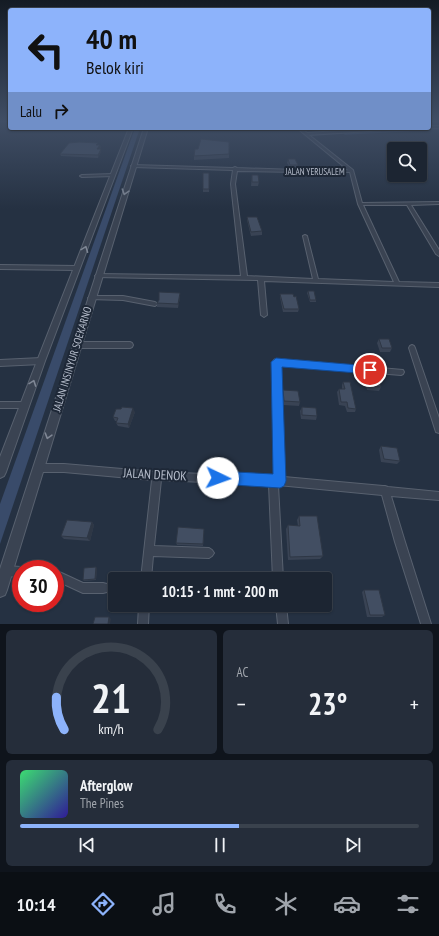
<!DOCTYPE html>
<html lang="id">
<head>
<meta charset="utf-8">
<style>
	body { margin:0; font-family:"PT Sans Narrow",sans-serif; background:#252d3a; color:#f1f3f6; height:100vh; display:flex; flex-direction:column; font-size:15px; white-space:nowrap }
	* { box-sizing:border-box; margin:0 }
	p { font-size:13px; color:#a0a5ac }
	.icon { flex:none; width:22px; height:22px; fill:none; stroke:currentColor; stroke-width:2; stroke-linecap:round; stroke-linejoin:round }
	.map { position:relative; height:624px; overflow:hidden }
	.sheet { display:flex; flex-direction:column; gap:6px; padding:6px; background:#0f141c; flex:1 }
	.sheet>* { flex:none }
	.top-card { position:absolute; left:8px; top:8px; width:423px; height:122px; border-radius:4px; box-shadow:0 1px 3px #0004,0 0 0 1px #3a424d; background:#8db3fb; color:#111; overflow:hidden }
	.fabs { position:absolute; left:387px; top:142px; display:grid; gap:8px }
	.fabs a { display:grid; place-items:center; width:40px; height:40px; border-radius:4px; background:#1c2532; box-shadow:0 1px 3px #0004,0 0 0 1px #3a424d; font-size:20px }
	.speed { position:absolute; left:12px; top:560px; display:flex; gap:8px; font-size:20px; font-weight:700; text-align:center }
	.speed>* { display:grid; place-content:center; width:52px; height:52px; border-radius:50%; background:#1c2532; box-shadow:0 1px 3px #0004,0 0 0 1px #3a424d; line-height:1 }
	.speed .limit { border:6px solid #d22; background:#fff; color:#111 }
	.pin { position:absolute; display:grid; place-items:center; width:34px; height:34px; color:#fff; margin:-17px; border:2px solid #fff; border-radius:50%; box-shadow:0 1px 4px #0007 }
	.me { position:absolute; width:44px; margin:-22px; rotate:93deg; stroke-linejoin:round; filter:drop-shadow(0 0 3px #0008) }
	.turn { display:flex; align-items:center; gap:14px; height:84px; padding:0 12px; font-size:18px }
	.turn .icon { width:52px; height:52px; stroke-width:2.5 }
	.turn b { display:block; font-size:28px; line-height:34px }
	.then { display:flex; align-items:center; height:38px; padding:0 12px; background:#0003; gap:8px; font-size:15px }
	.big { font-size:30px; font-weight:700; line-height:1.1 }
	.sheet .tile { flex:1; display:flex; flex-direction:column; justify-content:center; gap:6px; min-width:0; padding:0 14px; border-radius:6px; background:#252d3a }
	.sheet .dial { align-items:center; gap:0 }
	.dial svg { height:104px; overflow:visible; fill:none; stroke:#3a424d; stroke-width:7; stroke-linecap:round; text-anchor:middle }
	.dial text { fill:#f1f3f6; stroke:none }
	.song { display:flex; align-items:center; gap:12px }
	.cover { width:48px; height:48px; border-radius:6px; background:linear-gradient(135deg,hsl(140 70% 55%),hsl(250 70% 35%)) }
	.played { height:4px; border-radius:2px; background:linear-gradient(90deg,#8db3fb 55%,#3a424d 55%) }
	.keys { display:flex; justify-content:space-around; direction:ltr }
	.heat { display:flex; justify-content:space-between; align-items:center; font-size:22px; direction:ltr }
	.sheet .tiles { flex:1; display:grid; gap:6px; grid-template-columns:1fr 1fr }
	.tile:last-child { grid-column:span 2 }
	.trip { position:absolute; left:108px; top:572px; width:224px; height:40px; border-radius:4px; background:#1c2532; box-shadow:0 1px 3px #0004,0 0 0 1px #3a424d; font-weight:700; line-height:40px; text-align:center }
	.menu { display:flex; height:64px; justify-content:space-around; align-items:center; background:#0b0f14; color:#a0a5ac }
	.menu .icon { width:28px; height:28px }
	.menu .on { color:#8db3fb }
	.menu b { font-size:18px; color:#f1f3f6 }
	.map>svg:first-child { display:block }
</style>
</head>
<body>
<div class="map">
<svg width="439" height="624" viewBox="0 0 439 624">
	<rect width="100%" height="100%" fill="#253142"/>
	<!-- water -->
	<path fill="#394b6a" d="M 135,128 L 140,128 L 0,544 L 0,504 Z"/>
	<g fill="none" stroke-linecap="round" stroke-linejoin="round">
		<!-- stream -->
		<path stroke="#394b6a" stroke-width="1.5" d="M 345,134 L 439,129"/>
		<defs>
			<path id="minor" d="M 429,126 L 439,126 L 439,128 L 429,128 Z
				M 297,128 L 301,128 L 307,133 L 385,128 L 402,128 L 400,129 L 309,135 L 353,170 L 362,203 L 439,202 L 439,204 L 411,205 L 439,250 L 439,256 L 436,254 L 407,205 L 363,205 L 399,282 L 439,283 L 439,287 L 264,281 L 267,315 L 264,317 L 261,315 L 258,280 L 96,277 L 95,276 L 96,275 L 98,274 L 241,276 L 231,184 L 233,170 L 133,167 L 131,166 L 133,165 L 233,168 L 235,167 L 237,168 L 297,170 L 348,170 ZM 237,171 L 297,172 L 350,172 L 358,204 L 394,282 L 318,279 L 307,236 L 305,235 L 303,236 L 313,279 L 247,276 L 235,184 Z
				M 113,174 L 114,174 L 114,176 L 82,177 L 80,176 L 82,175 Z
				M 0,265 L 77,266 L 80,268 L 77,270 L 0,269 Z
				M 91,296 L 123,296 L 155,302 L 158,304 L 155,306 L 123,300 L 89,299 L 88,298 Z
				M 77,342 L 130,342 L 132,343 L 133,345 L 132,347 L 130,348 L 77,348 L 75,347 L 74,345 L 75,343 Z
				M 412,345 L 414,346 L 415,348 L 439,418 L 439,433 L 436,432 L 435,429 L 409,348 L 410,346 Z
				M 41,358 L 43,359 L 44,361 L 43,363 L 41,364 L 0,366 L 0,360 Z
				M 276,359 L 403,370 L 404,372 L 403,374 L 401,375 L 279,365 L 284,477 L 383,486 L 385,486 L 388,487 L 439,492 L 439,500 L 391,496 L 405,542 L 431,624 L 421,624 L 395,542 L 382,495 L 278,485 L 283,579 L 273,579 L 269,485 L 161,480 L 154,546 L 209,548 L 212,550 L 214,553 L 212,556 L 209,558 L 153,556 L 151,579 L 141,579 L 152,480 L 64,472 L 38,472 L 35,471 L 34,468 L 35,465 L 38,464 L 64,464 L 157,472 L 276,477 L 273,362 L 274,360 Z
				M 0,402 L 25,402 L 28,403 L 29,405 L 28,407 L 25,408 L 0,408 Z
				M 6,566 L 21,567 L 25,569 L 21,569 L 21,577 L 6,576 L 3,574 L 1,571 L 3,568 Z
				M 55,570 L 83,583 L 103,583 L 107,584 L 108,588 L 107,592 L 103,593 L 83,593 L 55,580 Z
				M 139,605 L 149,605 L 148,624 L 138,624 Z
				M 276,605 L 286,605 L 288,624 L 278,624 Z"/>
			<path id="tertiary" d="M 129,128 L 133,128 L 45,361 L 6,472 L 4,476 L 0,478 L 0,457 L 37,361 Z
				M 144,128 L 148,128 L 7,590 L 5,595 L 0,597 L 0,569 Z"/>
		</defs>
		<!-- minor casing -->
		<use href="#minor" stroke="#58616f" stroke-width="2"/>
		<!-- tertiary casing -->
		<use href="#tertiary" stroke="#58616f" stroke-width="2"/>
		<!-- minor -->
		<use href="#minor" fill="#3a4352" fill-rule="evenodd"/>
		<!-- tertiary -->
		<use href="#tertiary" fill="#3a4352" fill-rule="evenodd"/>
	</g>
	<!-- wall -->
	<path fill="#394354" d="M 98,145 L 100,145 L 101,148 L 99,149 L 101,152 L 98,158 L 61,156 L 60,154 Z
		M 229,154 L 229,158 L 194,160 L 194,156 Z
		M 288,159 L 298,165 L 297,168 L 290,168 L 287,163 Z
		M 203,173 L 209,173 L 209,192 L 203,192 Z
		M 252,175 L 259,182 L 258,186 L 251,186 Z
		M 247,217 L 262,231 L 262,235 L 251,236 L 247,220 Z
		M 308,291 L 316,300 L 316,302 L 310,302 L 307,293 Z
		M 180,293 L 180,297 L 178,308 L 157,307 L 157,303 Z
		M 280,294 L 294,297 L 299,309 L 298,312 L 283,312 L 280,297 Z
		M 379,339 L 392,348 L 390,352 L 380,352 L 377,343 Z
		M 367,375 L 381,387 L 379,391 L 367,390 L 365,379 Z
		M 343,382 L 356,409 L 355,412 L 347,412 L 345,406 L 339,405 L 337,392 L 339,389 L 342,389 L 342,385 Z
		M 283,390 L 300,402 L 299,406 L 283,405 L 282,394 Z
		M 302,407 L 317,416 L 316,420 L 301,419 L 300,411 Z
		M 121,409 L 135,412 L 129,428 L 118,426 L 116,423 L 117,421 L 115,421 L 113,417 Z
		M 381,446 L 400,461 L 397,464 L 381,462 L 379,450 Z
		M 299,516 L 323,556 L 320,559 L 288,560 L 286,529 L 288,525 L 298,526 L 297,520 Z
		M 92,522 L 94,525 L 90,541 L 64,539 L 61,536 Z
		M 204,532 L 203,546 L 177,545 L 176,543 Z
		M 97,568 L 96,580 L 84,581 L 83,580 Z
		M 364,590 L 385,615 L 382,617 L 367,617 L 362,592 Z"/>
	<!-- shaded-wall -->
	<path fill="#2e3745" d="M 100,145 L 101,148 L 97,152 L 97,149 Z
		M 101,149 L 101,152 L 98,158 L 98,155 Z
		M 180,293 L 180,297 L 178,308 L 178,304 Z
		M 133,408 L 135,412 L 129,428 L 128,424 Z
		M 92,522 L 94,525 L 90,541 L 87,538 Z
		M 96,567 L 97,568 L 96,580 L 95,579 Z
		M 109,617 L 111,619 L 110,624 L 108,624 Z"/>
	<!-- building -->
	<path fill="#424e62" stroke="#2e3745" d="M 201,139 L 229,142 L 229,154 L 194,156 L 195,149 L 198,149 Z
		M 79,142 L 98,143 L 96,145 L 100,145 L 97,149 L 101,149 L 98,155 L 60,154 L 69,143 Z
		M 288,159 L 295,159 L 298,165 L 290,165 Z
		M 203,173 L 209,173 L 209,189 L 203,189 Z
		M 252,175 L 258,175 L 259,182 L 252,182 Z
		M 247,217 L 257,217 L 262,231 L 251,232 Z
		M 308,291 L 314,291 L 316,300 L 310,300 Z
		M 159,292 L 180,293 L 178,304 L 157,303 L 159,300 Z
		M 280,294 L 293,294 L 294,297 L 296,296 L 299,309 L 284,309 Z
		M 379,339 L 389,339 L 392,348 L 382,348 Z
		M 367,375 L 378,376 L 381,387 L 369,386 Z
		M 343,382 L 350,382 L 356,409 L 348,408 L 347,402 L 341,402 L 339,389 L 345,389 Z
		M 283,390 L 298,391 L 300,402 L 284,401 Z
		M 122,407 L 133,408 L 128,424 L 116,423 L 118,418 L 113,417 L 116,409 L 121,409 Z
		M 302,407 L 316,408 L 317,416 L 302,415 Z
		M 381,446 L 397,448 L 400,461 L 384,459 Z
		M 299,516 L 317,516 L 323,556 L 290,557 L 288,525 L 300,526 Z
		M 67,520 L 92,522 L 87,538 L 61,536 Z
		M 178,527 L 204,529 L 203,544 L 176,543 Z
		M 96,567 L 95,579 L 83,580 L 84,568 Z
		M 325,585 L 327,585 L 329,598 L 325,598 Z
		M 364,590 L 379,590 L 385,615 L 370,615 Z
		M 95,617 L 109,617 L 108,624 L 93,624 Z"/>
	<!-- one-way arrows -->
	<defs><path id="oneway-chevron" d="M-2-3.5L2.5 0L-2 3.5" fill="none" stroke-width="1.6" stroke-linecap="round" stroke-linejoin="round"/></defs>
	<g stroke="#7f8795">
		<use href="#oneway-chevron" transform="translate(125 192) rotate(108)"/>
		<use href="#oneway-chevron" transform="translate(85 249) rotate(-69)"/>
		<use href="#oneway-chevron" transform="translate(33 383) rotate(-70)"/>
		<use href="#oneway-chevron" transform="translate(48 436) rotate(107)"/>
	</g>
	<!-- sky -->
	<linearGradient id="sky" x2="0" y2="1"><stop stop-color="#141b24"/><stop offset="0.58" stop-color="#404e65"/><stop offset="1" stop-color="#404e65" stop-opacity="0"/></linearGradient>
	<rect width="439" height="209" fill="url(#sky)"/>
	<!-- route -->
	<path fill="#1a73e8" stroke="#114b97" d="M 276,358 L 370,366 L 375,370 L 370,374 L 282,367 L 286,481 L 284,486 L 280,488 L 218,484 L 213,482 L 211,478 L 213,473 L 218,471 L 273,474 L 271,362 Z"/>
	<g text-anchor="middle" stroke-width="4" stroke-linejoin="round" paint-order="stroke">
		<!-- far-street labels -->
		<g font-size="9" fill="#b7becc" stroke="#1e2837">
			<text x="315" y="175">JALAN YERUSALEM</text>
		</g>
		<!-- street labels -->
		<g font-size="11" fill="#b7becc" stroke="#1e2837">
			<text transform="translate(72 359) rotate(-73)" y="4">JALAN INSINYUR SOEKARNO</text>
		</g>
		<!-- near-street labels -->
		<g font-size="13" fill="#b7becc" stroke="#1e2837">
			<text transform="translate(155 474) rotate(3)" y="5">JALAN DENOK</text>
		</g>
	</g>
</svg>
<div class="fabs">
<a><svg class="icon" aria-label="search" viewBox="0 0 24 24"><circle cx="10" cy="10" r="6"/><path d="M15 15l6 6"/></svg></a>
</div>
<div class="speed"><div class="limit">30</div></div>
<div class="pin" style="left:370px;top:370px;background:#d93025"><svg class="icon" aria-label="arrive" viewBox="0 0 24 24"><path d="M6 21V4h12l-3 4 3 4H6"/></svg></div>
<svg class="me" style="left:218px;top:478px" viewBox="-20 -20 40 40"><circle r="19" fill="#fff"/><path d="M0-13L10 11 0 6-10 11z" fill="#1a73e8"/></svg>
<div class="trip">10:15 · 1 mnt · 200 m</div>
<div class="top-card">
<div class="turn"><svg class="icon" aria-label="left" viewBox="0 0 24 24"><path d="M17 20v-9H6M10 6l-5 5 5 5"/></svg><div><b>40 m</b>Belok kiri</div></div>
<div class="then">Lalu<svg class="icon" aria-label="right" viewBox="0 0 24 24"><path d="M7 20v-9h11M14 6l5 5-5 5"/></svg></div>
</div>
</div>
<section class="sheet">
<div class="tiles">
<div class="tile dial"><svg viewBox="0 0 100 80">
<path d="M14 69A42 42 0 1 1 86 69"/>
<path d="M14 69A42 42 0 0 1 8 44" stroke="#8db3fb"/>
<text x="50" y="56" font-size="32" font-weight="700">21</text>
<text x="50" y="72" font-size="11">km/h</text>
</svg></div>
<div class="tile"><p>AC</p>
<div class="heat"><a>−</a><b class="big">23°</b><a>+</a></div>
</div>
<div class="tile">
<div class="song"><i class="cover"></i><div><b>Afterglow</b><p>The Pines</p></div></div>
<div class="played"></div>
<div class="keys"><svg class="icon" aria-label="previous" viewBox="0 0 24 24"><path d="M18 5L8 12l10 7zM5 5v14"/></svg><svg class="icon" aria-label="pause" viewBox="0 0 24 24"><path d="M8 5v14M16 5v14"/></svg><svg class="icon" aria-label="next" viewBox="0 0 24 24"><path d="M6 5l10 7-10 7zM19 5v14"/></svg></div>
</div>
</div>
</section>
<nav class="menu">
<b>10:14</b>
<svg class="icon on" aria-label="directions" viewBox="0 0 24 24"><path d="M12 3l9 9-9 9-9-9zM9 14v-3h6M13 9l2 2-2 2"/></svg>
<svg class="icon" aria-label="music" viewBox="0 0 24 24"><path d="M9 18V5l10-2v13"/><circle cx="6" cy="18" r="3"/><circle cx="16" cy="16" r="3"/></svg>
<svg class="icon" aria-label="phone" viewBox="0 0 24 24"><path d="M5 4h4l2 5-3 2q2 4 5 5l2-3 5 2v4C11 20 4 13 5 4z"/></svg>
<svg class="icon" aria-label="climate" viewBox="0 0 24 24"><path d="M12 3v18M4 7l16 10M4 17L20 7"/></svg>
<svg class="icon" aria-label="car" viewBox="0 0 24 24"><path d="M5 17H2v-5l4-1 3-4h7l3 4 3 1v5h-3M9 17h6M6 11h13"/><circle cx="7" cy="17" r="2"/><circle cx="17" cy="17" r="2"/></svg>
<svg class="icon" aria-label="filters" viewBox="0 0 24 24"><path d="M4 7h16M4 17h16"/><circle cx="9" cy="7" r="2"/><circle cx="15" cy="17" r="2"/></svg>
</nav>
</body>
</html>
